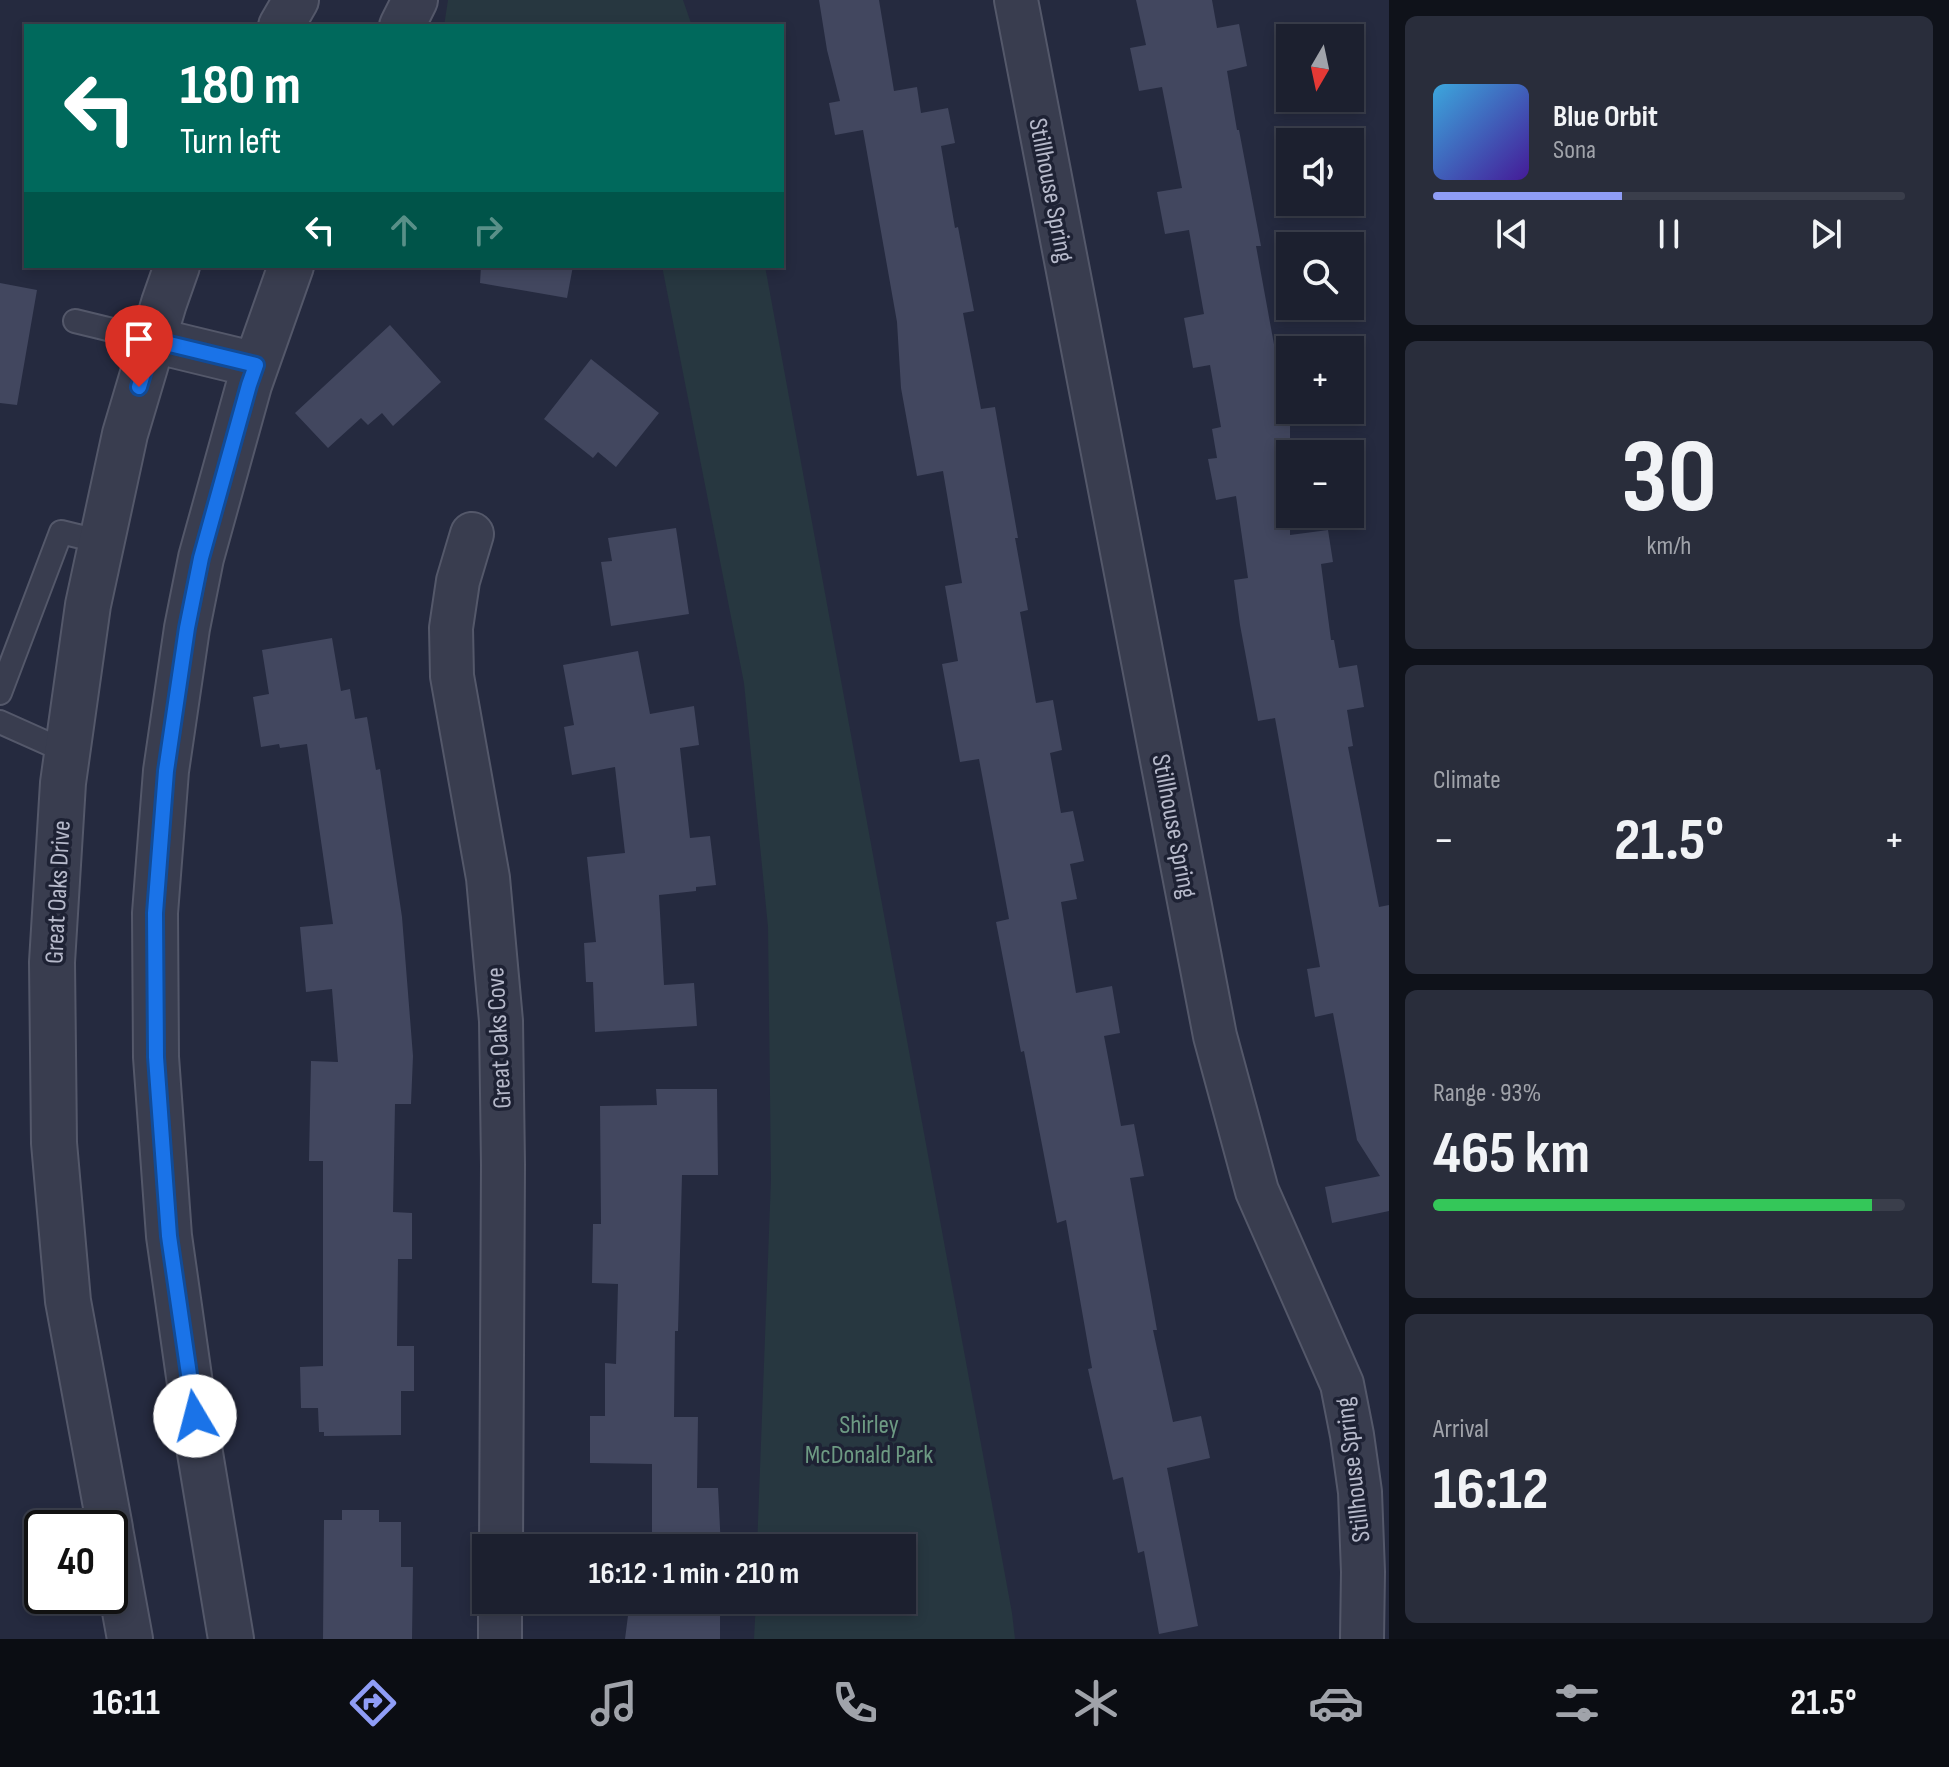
<!DOCTYPE html>
<html lang="en">
<head>
<meta charset="utf-8">
<style>
	body { margin:0; font-family:"Sofia Sans Condensed",sans-serif; background:#292d3b; color:#f1f3f6; height:100vh; display:flex; flex-direction:column; font-size:30px; white-space:nowrap }
	* { box-sizing:border-box; margin:0 }
	p { font-size:26px; color:#a0a3aa }
	.icon { flex:none; width:44px; height:44px; fill:none; stroke:currentColor; stroke-width:2; stroke-linecap:round; stroke-linejoin:round }
	.map { position:relative; flex:1; overflow:hidden }
	.details { display:flex; flex-direction:column; gap:16px; padding:16px; background:#0f121a; width:560px }
	.details>* { flex:none }
	.top-card { position:absolute; left:24px; top:24px; width:760px; height:244px; border-radius:0px; box-shadow:0 4px 12px #0003,0 0 0 2px #3a3e4b; background:#00695c; color:#fff; overflow:hidden }
	.needle { width:52px; rotate:189deg }
	.controls { position:absolute; left:1276px; top:24px; display:grid; gap:16px }
	.controls a { display:grid; place-items:center; width:88px; height:88px; border-radius:0px; background:#1c202f; box-shadow:0 4px 12px #0003,0 0 0 2px #3a3e4b; font-size:40px }
	.speed { position:absolute; left:24px; top:1510px; display:flex; gap:16px; font-size:40px; font-weight:700; text-align:center }
	.speed>* { display:grid; place-content:center; width:104px; height:104px; border-radius:50%; background:#1c202f; box-shadow:0 4px 12px #0003,0 0 0 2px #3a3e4b; line-height:1 }
	.speed .limit { border:4px solid #111; border-radius:12px; background:#fff; color:#111 }
	.pin { position:absolute; display:grid; place-items:center; width:68px; height:68px; color:#fff; margin:-82px -34px; border-radius:50% 50% 50% 0; rotate:-45deg; box-shadow:0 0 8px #0007 }
	.pin .icon { rotate:45deg }
	.me { position:absolute; width:88px; margin:-44px; rotate:352deg; stroke-linejoin:round; filter:drop-shadow(0 0 6px #0008) }
	.turn { display:flex; align-items:center; gap:28px; height:168px; padding:0 24px; font-size:36px }
	.turn .icon { width:104px; height:104px; stroke-width:2.5 }
	.turn b { display:block; font-size:56px; line-height:68px }
	.lanes { display:flex; align-items:center; height:76px; padding:0 24px; background:#0003; justify-content:center; gap:40px; direction:ltr }
	.lanes .off { opacity:.35 }
	.big { font-size:60px; font-weight:700; line-height:1.1 }
	.details .tile { flex:1; display:flex; flex-direction:column; justify-content:center; gap:12px; min-width:0; padding:0 28px; border-radius:12px; background:#292d3b }
	.details .dial { align-items:center; gap:0 }
	.dial b { font-size:104px; line-height:1 }
	.song { display:flex; align-items:center; gap:24px }
	.cover { width:96px; height:96px; border-radius:12px; background:linear-gradient(135deg,hsl(200 70% 55%),hsl(260 70% 35%)) }
	.played { height:8px; border-radius:4px; background:linear-gradient(90deg,#8f9df6 40%,#3a3e4b 40%) }
	.keys { display:flex; justify-content:space-around; direction:ltr }
	.heat { display:flex; justify-content:space-between; align-items:center; font-size:44px; direction:ltr }
	.charge { height:12px; border-radius:6px; background:linear-gradient(90deg,#34c759 93%,#3a3e4b 0) }
	.trip { position:absolute; left:472px; top:1534px; width:444px; height:80px; border-radius:0px; background:#1c202f; box-shadow:0 4px 12px #0003,0 0 0 2px #3a3e4b; font-weight:700; line-height:80px; text-align:center }
	.menu { display:flex; height:128px; justify-content:space-around; align-items:center; background:#0b0d13; color:#a0a3aa }
	.menu .icon { width:56px; height:56px }
	.menu .current { color:#8f9df6 }
	.menu b { font-size:36px; color:#f1f3f6 }
	main { display:flex; flex:1; min-height:0 }
	.map>svg:first-child { display:block }
</style>
</head>
<body>
<main>
<div class="map">
<svg width="1389" height="1639" viewBox="0 0 1389 1639">
	<rect width="100%" height="100%" fill="#252a3f"/>
	<!-- green -->
	<path fill="#273740" d="M 448,0 L 683,0 L 692,26 L 444,26 Z
		M 662,266 L 765,266 L 1012,1613 L 1015,1639 L 754,1639 L 756,1600 L 902,1600 L 902,1548 L 757,1548 L 771,1179 L 768,927 L 744,683 Z"/>
	<!-- building -->
	<path fill="#42475f" d="M 819,0 L 879,0 L 894,91 L 917,87 L 921,113 L 948,108 L 955,143 L 941,146 L 955,228 L 958,227 L 974,311 L 963,313 L 981,409 L 995,407 L 1018,538 L 1015,538 L 1028,610 L 1020,612 L 1036,703 L 1053,700 L 1062,750 L 1050,753 L 1061,813 L 1073,811 L 1084,861 L 1070,864 L 1077,899 L 1061,902 L 1076,993 L 1112,986 L 1120,1033 L 1104,1036 L 1121,1126 L 1134,1124 L 1144,1176 L 1130,1178 L 1157,1330 L 1153,1330 L 1173,1422 L 1201,1416 L 1210,1458 L 1167,1468 L 1198,1626 L 1159,1634 L 1144,1551 L 1138,1553 L 1123,1477 L 1113,1480 L 1088,1369 L 1092,1368 L 1066,1220 L 1057,1223 L 1024,1051 L 1021,1052 L 996,922 L 1009,919 L 979,759 L 960,762 L 942,664 L 958,661 L 945,586 L 962,583 L 943,471 L 917,476 L 901,388 L 897,322 L 863,130 L 835,135 L 829,103 L 840,101 L 827,50 Z
		M 1136,0 L 1212,0 L 1217,28 L 1239,24 L 1247,66 L 1227,71 L 1237,130 L 1239,130 L 1261,246 L 1256,246 L 1282,388 L 1286,387 L 1290,409 L 1290,535 L 1328,530 L 1333,562 L 1321,564 L 1331,640 L 1334,640 L 1339,668 L 1357,665 L 1364,707 L 1347,710 L 1353,746 L 1348,747 L 1379,907 L 1389,905 L 1389,1211 L 1332,1223 L 1325,1187 L 1380,1176 L 1357,1140 L 1333,1013 L 1315,1017 L 1307,969 L 1320,967 L 1275,718 L 1258,721 L 1240,625 L 1234,580 L 1248,578 L 1236,496 L 1216,500 L 1208,459 L 1217,458 L 1212,429 L 1221,427 L 1210,365 L 1193,368 L 1184,318 L 1204,314 L 1189,230 L 1165,234 L 1157,192 L 1182,188 L 1162,87 L 1139,91 L 1130,48 L 1146,45 Z
		M 481,266 L 573,266 L 567,298 L 480,283 Z
		M 0,283 L 37,290 L 17,405 L 0,403 Z
		M 390,325 L 441,382 L 393,426 L 382,413 L 368,425 L 361,418 L 328,448 L 295,413 Z
		M 591,359 L 659,413 L 616,467 L 598,452 L 593,458 L 544,419 Z
		M 676,528 L 689,614 L 611,626 L 601,562 L 612,561 L 608,538 Z
		M 332,638 L 341,691 L 350,689 L 355,719 L 367,717 L 376,770 L 380,769 L 402,917 L 413,1056 L 411,1104 L 395,1104 L 393,1212 L 412,1213 L 412,1259 L 398,1259 L 397,1346 L 414,1346 L 414,1391 L 401,1391 L 401,1435 L 324,1436 L 324,1432 L 319,1432 L 318,1408 L 301,1408 L 300,1367 L 323,1366 L 323,1161 L 309,1161 L 311,1061 L 338,1062 L 332,989 L 306,992 L 300,927 L 333,924 L 307,744 L 280,748 L 279,744 L 261,747 L 253,697 L 269,694 L 262,650 Z
		M 638,651 L 650,714 L 694,706 L 699,745 L 680,748 L 690,838 L 710,836 L 716,885 L 696,887 L 696,891 L 659,895 L 664,985 L 694,983 L 697,1026 L 595,1032 L 593,982 L 586,982 L 584,943 L 596,942 L 587,857 L 625,853 L 615,767 L 572,775 L 564,727 L 574,725 L 563,665 Z
		M 656,1089 L 717,1089 L 718,1175 L 682,1175 L 678,1331 L 675,1331 L 674,1417 L 698,1417 L 697,1488 L 718,1488 L 721,1548 L 652,1548 L 652,1464 L 590,1463 L 590,1416 L 605,1416 L 605,1363 L 616,1364 L 618,1284 L 592,1283 L 593,1224 L 601,1224 L 600,1106 L 657,1105 Z
		M 342,1510 L 379,1510 L 379,1522 L 401,1522 L 401,1567 L 413,1567 L 412,1639 L 323,1639 L 324,1520 L 342,1520 Z
		M 630,1600 L 720,1600 L 720,1639 L 625,1639 Z"/>
	<g fill="none" stroke-linecap="round" stroke-linejoin="round">
		<defs>
			<path id="service" d="M 75,321 L 153,340
				M 0,693 L 61,532 L 102,542
				M 0,722 L 67,752"/>
			<path id="minor" d="M 1016,0 L 1215,1036 L 1257,1191 L 1342,1384 L 1352,1435 L 1360,1492 L 1363,1572 L 1362,1639
				M 472,534 L 458,581 L 451,628 L 452,676 L 488,878 L 501,1021 L 503,1165 L 501,1548
				M 500,1639 L 500,1600"/>
			<path id="tertiary" d="M 281,26 L 296,0
				M 402,26 L 415,0
				M 153,340 L 256,365
				M 110,1528 L 68,1301 L 54,1143 L 52,962 L 63,783 L 88,605 L 125,434 L 164,303 L 177,266
				M 110,1529 L 130,1639
				M 231,1639 L 199,1447 L 169,1236 L 156,1057 L 155,913 L 166,771 L 187,628 L 201,558 L 249,385 L 291,266"/>
		</defs>
		<!-- service casing -->
		<use href="#service" stroke="#54586a" stroke-width="26"/>
		<!-- minor casing -->
		<use href="#minor" stroke="#54586a" stroke-width="46"/>
		<!-- tertiary casing -->
		<use href="#tertiary" stroke="#54586a" stroke-width="48"/>
		<!-- service -->
		<use href="#service" stroke="#393d4f" stroke-width="22"/>
		<!-- minor -->
		<use href="#minor" stroke="#393d4f" stroke-width="42"/>
		<!-- tertiary -->
		<use href="#tertiary" stroke="#393d4f" stroke-width="44"/>
	</g>
	<g fill="none" stroke-linecap="round" stroke-linejoin="round">
		<defs>
			<path id="route" d="M 139,387 L 153,340 L 256,365 L 249,385 L 201,558 L 187,628 L 166,771 L 155,913 L 156,1057 L 169,1236 L 195,1416"/>
		</defs>
		<!-- route casing -->
		<use href="#route" stroke="#114b97" stroke-width="20"/>
		<!-- route -->
		<use href="#route" stroke="#1a73e8" stroke-width="14"/>
	</g>
	<g text-anchor="middle" stroke-width="7" stroke-linejoin="round" paint-order="stroke">
		<!-- street labels -->
		<g font-size="26" fill="#b6b9ca" stroke="#1e2234">
			<text transform="translate(1052 190) rotate(79)" y="9">Stillhouse Spring</text>
			<text transform="translate(1175 826) rotate(79)" y="9">Stillhouse Spring</text>
			<text transform="translate(57 892) rotate(-87)" y="9">Great Oaks Drive</text>
			<text transform="translate(498 1038) rotate(-93)" y="9">Great Oaks Cove</text>
			<text transform="translate(1352 1470) rotate(-97)" y="9">Stillhouse Spring</text>
		</g>
		<!-- park labels -->
		<g font-size="26" fill="#6d9a83" stroke="#1e2234">
			<text x="869" y="1433">Shirley<tspan x="869" dy="30">McDonald Park</tspan></text>
		</g>
	</g>
</svg>
<div class="controls">
<a><svg class="needle" viewBox="-14 -14 28 28"><path d="M0-13l5 13h-10z" fill="#e53935"/><path d="M0 13l5-13h-10z" fill="#a0a3aa"/></svg></a>
<a><svg class="icon" aria-label="sound" viewBox="0 0 24 24"><path d="M4 9h4l5-4v14l-5-4H4zM17 9q2 3 0 6"/></svg></a>
<a><svg class="icon" aria-label="search" viewBox="0 0 24 24"><circle cx="10" cy="10" r="6"/><path d="M15 15l6 6"/></svg></a>
<a>+</a>
<a>−</a>
</div>
<div class="speed"><div class="limit">40</div></div>
<div class="pin" style="left:139px;top:387px;background:#d93025"><svg class="icon" aria-label="arrive" viewBox="0 0 24 24"><path d="M6 21V4h12l-3 4 3 4H6"/></svg></div>
<svg class="me" style="left:195px;top:1416px" viewBox="-20 -20 40 40"><circle r="19" fill="#fff"/><path d="M0-13L10 11 0 6-10 11z" fill="#1a73e8"/></svg>
<div class="trip">16:12 · 1 min · 210 m</div>
<div class="top-card">
<div class="turn"><svg class="icon" aria-label="left" viewBox="0 0 24 24"><path d="M17 20v-9H6M10 6l-5 5 5 5"/></svg><div><b>180 m</b>Turn left</div></div>
<div class="lanes"><svg class="icon" aria-label="left" viewBox="0 0 24 24"><path d="M17 20v-9H6M10 6l-5 5 5 5"/></svg><svg class="icon off" aria-label="ahead" viewBox="0 0 24 24"><path d="M12 20V5M6 11l6-6 6 6"/></svg><svg class="icon off" aria-label="right" viewBox="0 0 24 24"><path d="M7 20v-9h11M14 6l5 5-5 5"/></svg></div>
</div>
</div>
<section class="details">
<div class="tile">
<div class="song"><i class="cover"></i><div><b>Blue Orbit</b><p>Sona</p></div></div>
<div class="played"></div>
<div class="keys"><svg class="icon" aria-label="previous" viewBox="0 0 24 24"><path d="M18 5L8 12l10 7zM5 5v14"/></svg><svg class="icon" aria-label="pause" viewBox="0 0 24 24"><path d="M8 5v14M16 5v14"/></svg><svg class="icon" aria-label="next" viewBox="0 0 24 24"><path d="M6 5l10 7-10 7zM19 5v14"/></svg></div>
</div>
<div class="tile dial"><b>30</b><p>km/h</p></div>
<div class="tile"><p>Climate</p>
<div class="heat"><a>−</a><b class="big">21.5°</b><a>+</a></div>
</div>
<div class="tile"><p>Range · 93%</p><b class="big">465 km</b><div class="charge"></div></div>
<div class="tile"><p>Arrival</p><b class="big">16:12</b></div>
</section>
</main>
<nav class="menu">
<b>16:11</b>
<svg class="icon current" aria-label="directions" viewBox="0 0 24 24"><path d="M12 3l9 9-9 9-9-9zM9 14v-3h6M13 9l2 2-2 2"/></svg>
<svg class="icon" aria-label="music" viewBox="0 0 24 24"><path d="M9 18V5l10-2v13"/><circle cx="6" cy="18" r="3"/><circle cx="16" cy="16" r="3"/></svg>
<svg class="icon" aria-label="phone" viewBox="0 0 24 24"><path d="M5 4h4l2 5-3 2q2 4 5 5l2-3 5 2v4C11 20 4 13 5 4z"/></svg>
<svg class="icon" aria-label="climate" viewBox="0 0 24 24"><path d="M12 3v18M4 7l16 10M4 17L20 7"/></svg>
<svg class="icon" aria-label="car" viewBox="0 0 24 24"><path d="M5 17H2v-5l4-1 3-4h7l3 4 3 1v5h-3M9 17h6M6 11h13"/><circle cx="7" cy="17" r="2"/><circle cx="17" cy="17" r="2"/></svg>
<svg class="icon" aria-label="filters" viewBox="0 0 24 24"><path d="M4 7h16M4 17h16"/><circle cx="9" cy="7" r="2"/><circle cx="15" cy="17" r="2"/></svg>
<b>21.5°</b>
</nav>
</body>
</html>
